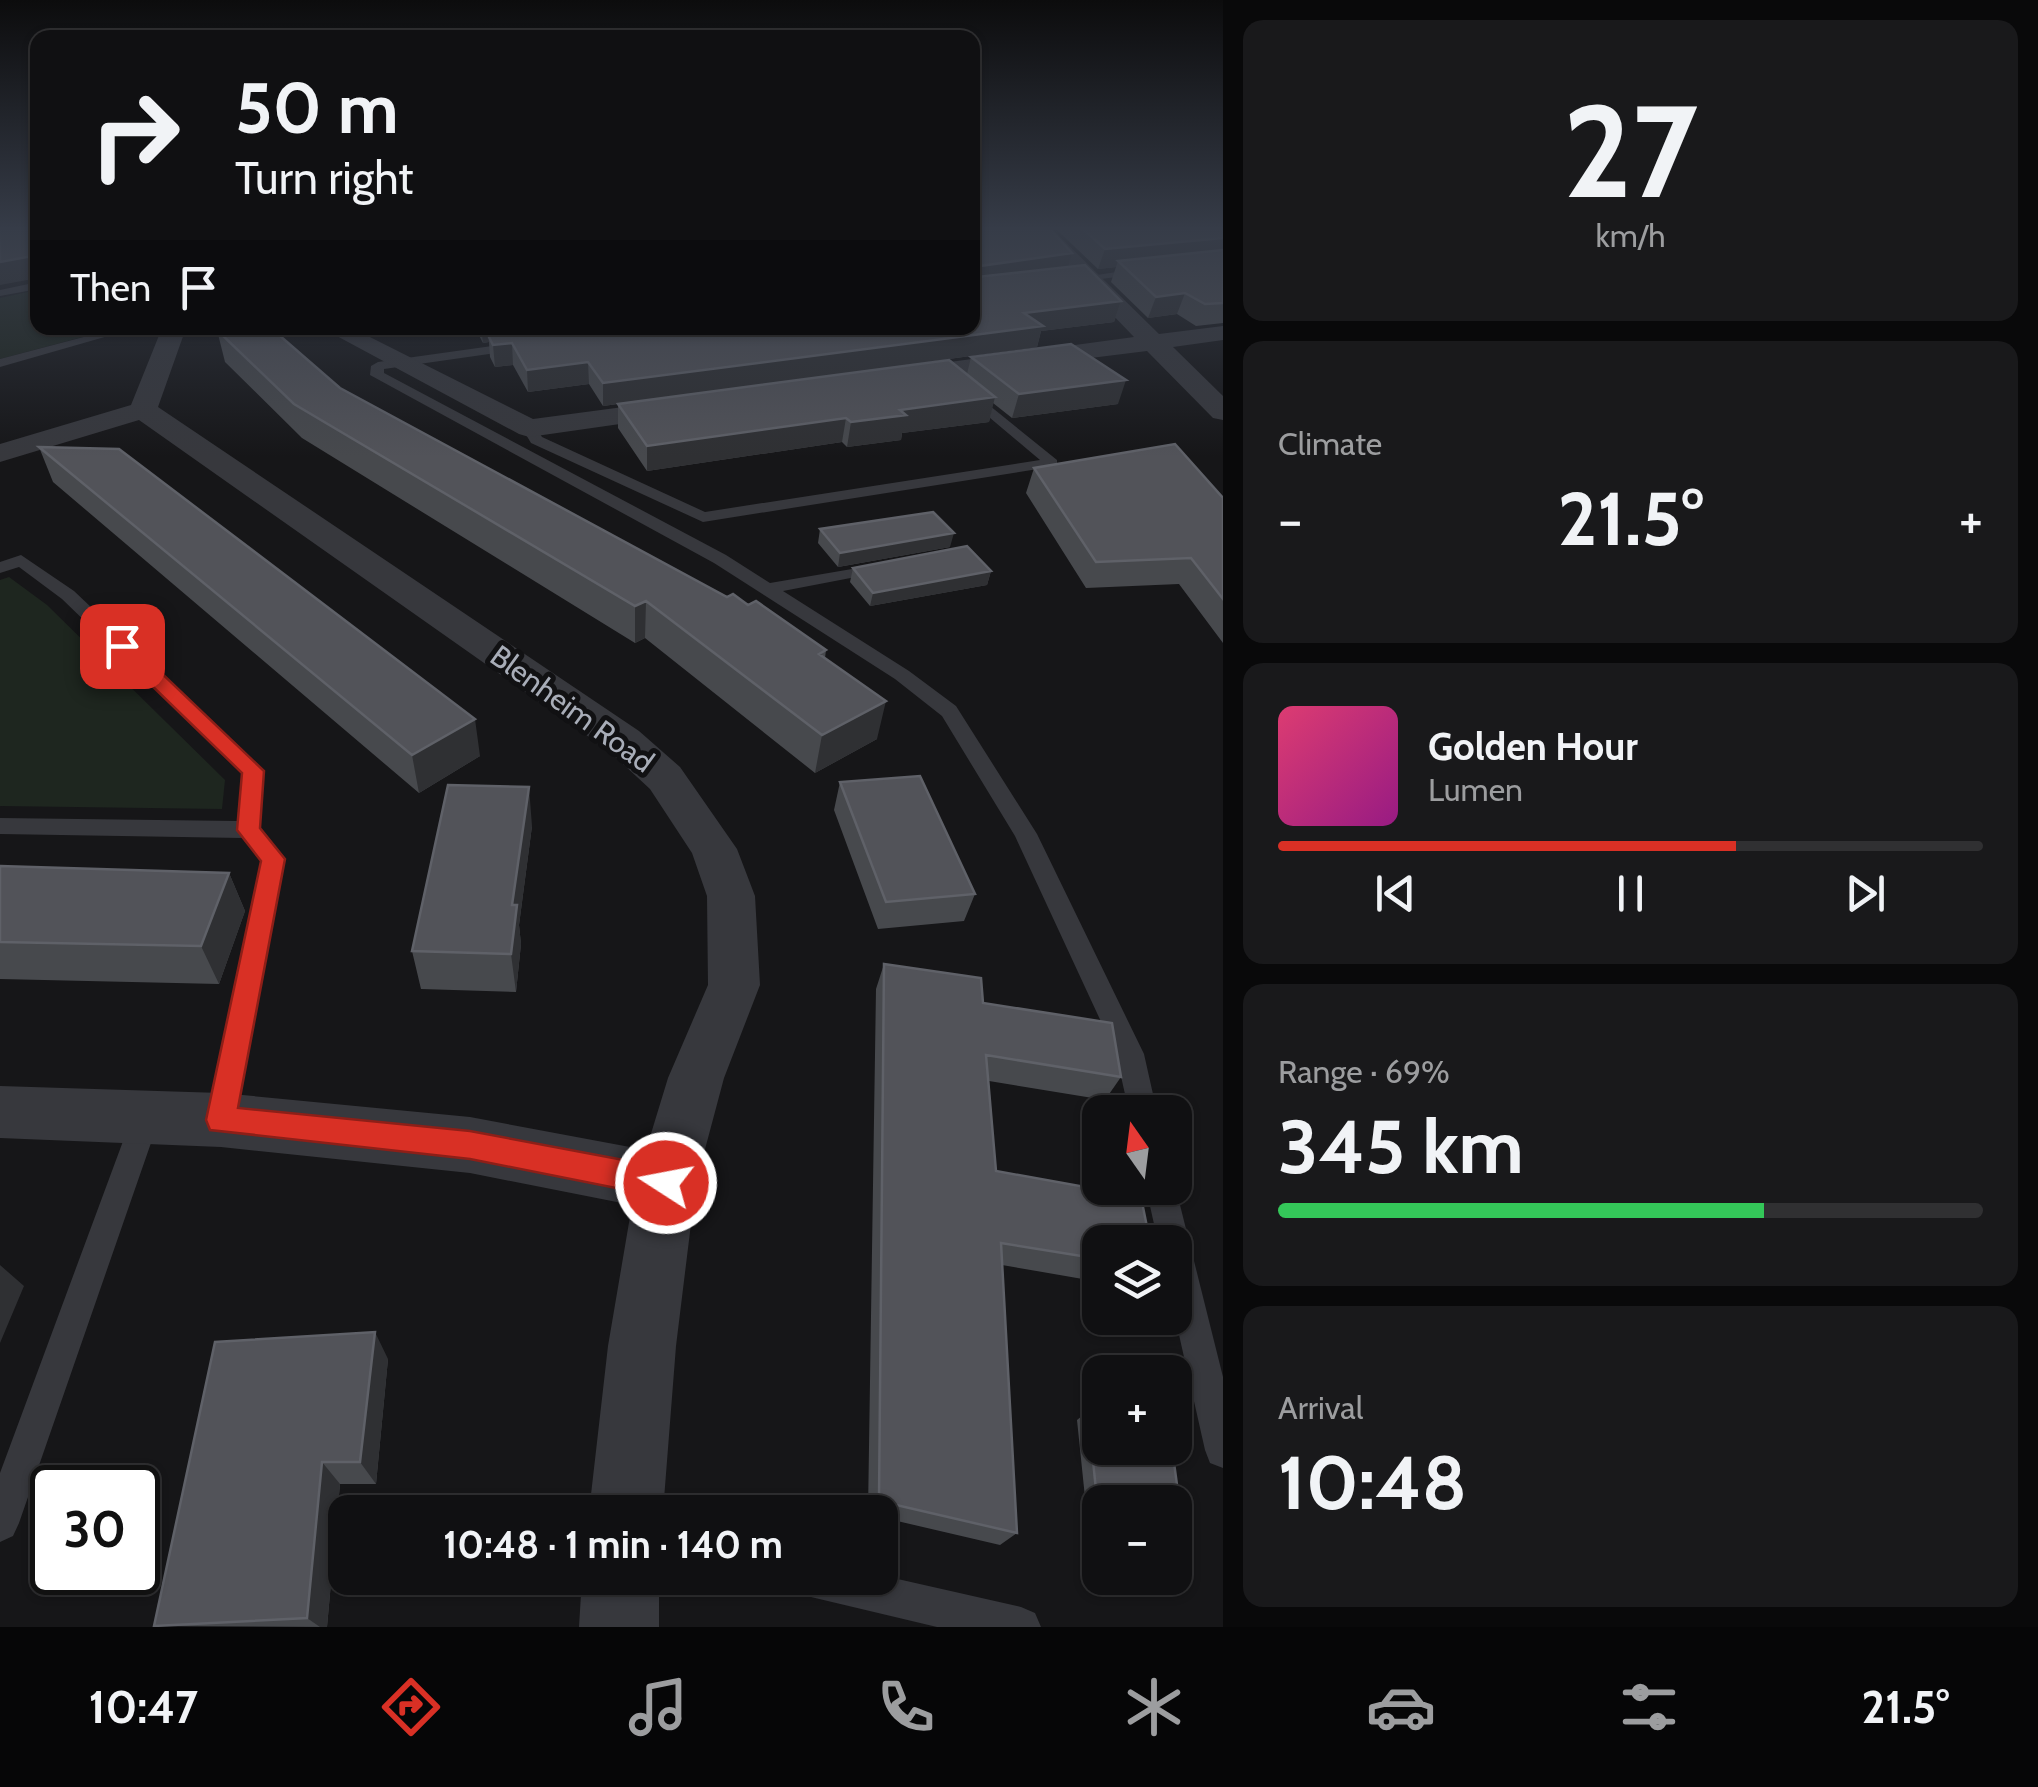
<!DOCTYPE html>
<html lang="en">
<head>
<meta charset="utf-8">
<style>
	body { margin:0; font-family:Cabin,sans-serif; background:#19191b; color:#f1f3f6; height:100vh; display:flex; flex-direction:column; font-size:38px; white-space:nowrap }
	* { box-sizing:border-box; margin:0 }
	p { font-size:32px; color:#9c9d9f }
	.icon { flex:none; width:55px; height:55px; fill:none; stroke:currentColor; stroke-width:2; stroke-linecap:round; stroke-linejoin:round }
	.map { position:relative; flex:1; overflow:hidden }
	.sheet { display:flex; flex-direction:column; gap:20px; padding:20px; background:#09090a; width:815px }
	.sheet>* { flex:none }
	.banner { position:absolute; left:30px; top:30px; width:950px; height:305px; border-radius:20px; box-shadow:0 2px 8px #0004,0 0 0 2px #303032; background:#101012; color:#f1f3f6; overflow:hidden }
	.needle { width:65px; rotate:346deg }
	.fabs { position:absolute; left:1082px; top:1095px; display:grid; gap:20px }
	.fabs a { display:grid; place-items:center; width:110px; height:110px; border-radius:20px; background:#101012; box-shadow:0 2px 8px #0004,0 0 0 2px #303032; font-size:50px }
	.speed { position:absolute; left:30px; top:1465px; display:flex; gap:20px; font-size:50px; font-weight:700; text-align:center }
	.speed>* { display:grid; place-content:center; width:130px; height:130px; border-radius:50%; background:#101012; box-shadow:0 2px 8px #0004,0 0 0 2px #303032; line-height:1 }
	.speed .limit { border:5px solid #111; border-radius:15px; background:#fff; color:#111 }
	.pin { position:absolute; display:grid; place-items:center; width:85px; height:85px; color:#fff; margin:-42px; border-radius:20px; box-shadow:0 5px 15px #0006 }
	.me { position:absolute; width:110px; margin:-55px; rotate:281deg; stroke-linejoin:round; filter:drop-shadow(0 0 8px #0008) }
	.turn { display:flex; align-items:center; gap:35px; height:210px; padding:0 40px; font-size:45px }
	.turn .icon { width:130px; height:130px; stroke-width:2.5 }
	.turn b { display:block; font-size:70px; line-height:85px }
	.then { display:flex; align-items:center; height:95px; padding:0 40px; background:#0003; gap:20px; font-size:38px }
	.big { font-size:75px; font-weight:800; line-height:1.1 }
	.sheet .widget { flex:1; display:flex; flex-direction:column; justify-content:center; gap:15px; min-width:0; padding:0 35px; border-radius:20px; background:#19191b }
	.sheet .dial { align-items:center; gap:0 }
	.dial b { font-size:130px; line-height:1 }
	.song { display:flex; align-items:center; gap:30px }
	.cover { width:120px; height:120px; border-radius:15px; background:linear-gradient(135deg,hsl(340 70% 55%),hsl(310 70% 35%)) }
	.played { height:10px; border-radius:5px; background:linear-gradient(90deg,#d93025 65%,#303032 65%) }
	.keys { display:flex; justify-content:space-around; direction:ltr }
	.heat { display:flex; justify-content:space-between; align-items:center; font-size:55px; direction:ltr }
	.charge { height:15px; border-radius:8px; background:linear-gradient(90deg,#34c759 69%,#303032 0) }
	.trip { position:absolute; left:328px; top:1495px; width:570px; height:100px; border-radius:20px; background:#101012; box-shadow:0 2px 8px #0004,0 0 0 2px #303032; font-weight:800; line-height:100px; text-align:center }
	.tab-bar { display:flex; height:160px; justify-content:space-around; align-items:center; background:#060607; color:#9c9d9f }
	.tab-bar .icon { width:70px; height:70px }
	.tab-bar .current { color:#d93025 }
	.tab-bar b { font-size:45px; color:#f1f3f6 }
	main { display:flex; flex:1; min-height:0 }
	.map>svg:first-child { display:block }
</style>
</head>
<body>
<main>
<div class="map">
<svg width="1223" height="1627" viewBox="0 0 1223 1627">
	<rect width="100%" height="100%" fill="#161618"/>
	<!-- green -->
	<path fill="#1e261f" d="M 37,290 L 38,328 L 116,328 L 0,359 L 0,298 Z
		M 9,577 L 47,605 L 225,780 L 222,809 L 0,806 L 0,580 Z"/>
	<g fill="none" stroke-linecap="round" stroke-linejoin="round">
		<!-- lane -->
		<path fill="#37383d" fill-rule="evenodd" d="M 1143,268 L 1147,273 L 1070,283 L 1064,280 Z
			M 38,282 L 38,289 L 0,296 L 0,290 Z
			M 118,328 L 136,328 L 0,367 L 0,359 Z
			M 520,342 L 524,343 L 524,349 L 384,369 L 384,373 L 726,555 L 770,583 L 887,563 L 887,571 L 783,591 L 909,671 L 956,706 L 1037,834 L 1144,1054 L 1157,1112 L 1129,1112 L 1116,1054 L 1015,836 L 942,716 L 895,679 L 714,563 L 370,375 L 371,366 L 378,362 Z
			M 969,389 L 1057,460 L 1057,466 L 703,522 L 531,443 L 522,428 L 534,425 L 542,437 L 705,512 L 1040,460 L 964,396 L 964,390 Z
			M 21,555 L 74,591 L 264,771 L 260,828 L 285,859 L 235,1120 L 231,1129 L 221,1133 L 211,1129 L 207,1120 L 261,861 L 242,838 L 0,834 L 0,818 L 237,821 L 242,773 L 62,599 L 19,567 L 0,573 L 0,562 Z
			M 146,1104 L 156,1108 L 160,1117 L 19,1523 L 13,1536 L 0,1542 L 0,1473 L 132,1117 L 136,1108 Z
			M 1175,1185 L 1223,1377 L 1223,1468 L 1210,1463 L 1205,1450 L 1175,1317 L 1175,1242 L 1158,1242 L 1146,1188 Z
			M 880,1575 L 1021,1607 L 1035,1613 L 1041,1627 L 937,1627 L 811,1597 L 797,1592 L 792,1578 L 880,1578 Z"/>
		<!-- street -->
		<path fill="#37383d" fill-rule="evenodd" d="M 1030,229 L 1052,229 L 1159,334 L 1223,326 L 1223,340 L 1173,347 L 1223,396 L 1223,420 L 1213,418 L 1147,351 L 889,383 L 885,377 L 889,371 L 898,369 L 1134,337 Z
			M 162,328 L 186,328 L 158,407 L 639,731 L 680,767 L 737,849 L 755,896 L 760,985 L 724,1078 L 696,1183 L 676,1346 L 663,1512 L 589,1512 L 608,1346 L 632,1205 L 470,1173 L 221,1147 L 0,1138 L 0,1086 L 221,1093 L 470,1117 L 646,1150 L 668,1078 L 708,985 L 707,896 L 692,853 L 650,789 L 609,751 L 139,420 L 0,462 L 0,444 L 131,405 Z
			M 322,328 L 352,328 L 533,419 L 676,400 L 690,408 L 676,416 L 529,437 L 519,434 Z
			M 582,1578 L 659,1578 L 659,1627 L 579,1627 Z"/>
	</g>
	<!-- wall -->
	<path fill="#47494d" d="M 1056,229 L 1223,229 L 1223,323 L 1196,326 L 1177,314 L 1148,318 L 1111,282 L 1116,267 L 1098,269 Z
		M 1068,267 L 1121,301 L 1114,322 L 1041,331 L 1037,347 L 603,406 L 589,384 L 528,392 L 513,365 L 495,367 L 490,357 L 489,342 L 483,343 L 475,328 L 972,328 Z
		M 217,330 L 340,388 L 727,597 L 748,605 L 826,650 L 825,658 L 877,739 L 815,773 L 645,638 L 635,643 L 302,438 L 225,362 Z
		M 971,357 L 1118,404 L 1012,418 L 993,403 L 989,422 L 902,433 L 901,440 L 847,447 L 842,442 L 647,471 L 618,428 L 618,404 L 967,374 Z
		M 39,447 L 480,756 L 419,793 L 53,482 Z
		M 1034,468 L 1223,498 L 1223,643 L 1179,584 L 1086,588 L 1026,493 Z
		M 820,529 L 950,547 L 838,567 L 818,543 Z
		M 853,568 L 991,571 L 987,585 L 870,606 L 850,582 Z
		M 840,782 L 975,894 L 964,921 L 878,929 L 834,810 Z
		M 532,826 L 519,925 L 521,944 L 516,992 L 421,989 L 412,951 Z
		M 0,866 L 229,873 L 245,911 L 219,984 L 0,979 Z
		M 884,964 L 983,1003 L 1121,1077 L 1105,1100 L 989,1081 L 996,1171 L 1100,1242 L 1100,1282 L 1002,1265 L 1017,1533 L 1000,1545 L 880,1517 L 880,1512 L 868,1512 L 876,989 Z
		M 388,1359 L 376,1484 L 340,1484 L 327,1627 L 154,1626 Z
		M 1088,1411 L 1100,1414 L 1100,1448 L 1172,1448 L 1183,1529 L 1175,1533 L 1175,1502 L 1100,1502 L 1100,1520 L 1087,1517 L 1077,1420 Z"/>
	<!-- shaded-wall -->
	<path fill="#2f3033" d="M 1223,238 L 1223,256 L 1118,261 L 1116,267 L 1098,269 L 1105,249 Z
		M 1072,253 L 1066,273 L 972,286 L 973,267 Z
		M 38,255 L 38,278 L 0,285 L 0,262 Z
		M 1185,293 L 1177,314 L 1148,318 L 1156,297 Z
		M 1121,301 L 1114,322 L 1041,331 L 1037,347 L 603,406 L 603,383 L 1024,313 Z
		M 481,328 L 617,328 L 488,335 L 489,342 L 483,343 Z
		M 512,343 L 513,365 L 495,367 L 493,345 Z
		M 588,362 L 589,384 L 528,392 L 527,370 Z
		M 1126,380 L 1118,404 L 1012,418 L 1019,394 Z
		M 995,397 L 989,422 L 902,433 L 901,440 L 847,447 L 851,422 L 900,410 Z
		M 846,418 L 842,442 L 647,471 L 647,446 Z
		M 954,533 L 950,547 L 838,567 L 840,553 Z
		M 991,571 L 987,585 L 870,606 L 873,593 Z
		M 646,601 L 645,638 L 635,643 L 635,606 Z
		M 886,701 L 877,739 L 815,773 L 822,735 Z
		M 475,719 L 480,756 L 419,793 L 412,755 Z
		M 529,787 L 532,826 L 519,925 L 521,944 L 516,992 L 511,954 L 512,905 Z
		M 229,873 L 245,911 L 219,984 L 201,946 Z
		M 0,1265 L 24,1286 L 0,1343 Z
		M 375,1332 L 388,1359 L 376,1484 L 360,1462 Z
		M 322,1462 L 340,1484 L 327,1627 L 320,1627 L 307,1618 Z"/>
	<!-- building -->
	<path fill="#525359" stroke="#5f6168" stroke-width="2.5" d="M 38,229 L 38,255 L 0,262 L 0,230 Z
		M 972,229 L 1050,229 L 1072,253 L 973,267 L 977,277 L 1085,265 L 1121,301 L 1024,313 L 1043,326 L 603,383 L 588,362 L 527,370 L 512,343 L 493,345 L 488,335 L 557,328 L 972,328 Z
		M 1083,229 L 1223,229 L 1223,238 L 1105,249 Z
		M 1223,250 L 1223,303 L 1205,304 L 1185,293 L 1156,297 L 1118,261 Z
		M 230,328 L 271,328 L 340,388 L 727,597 L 733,594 L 748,605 L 756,601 L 826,650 L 819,654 L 886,701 L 822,735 L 646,601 L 635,606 L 294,404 L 217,330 Z
		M 1071,344 L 1126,380 L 1019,394 L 971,357 Z
		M 949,360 L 995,397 L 900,410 L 906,415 L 851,422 L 846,418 L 647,446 L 618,404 Z
		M 1175,444 L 1223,498 L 1223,599 L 1191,558 L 1096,562 L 1034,468 Z
		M 39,447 L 119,449 L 475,719 L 412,755 Z
		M 933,512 L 954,533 L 840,553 L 820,529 Z
		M 967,546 L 991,571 L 873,593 L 853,568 Z
		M 920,776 L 975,894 L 886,902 L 840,782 Z
		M 448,785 L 529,787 L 512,905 L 517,905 L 511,954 L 412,951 Z
		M 0,866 L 229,873 L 201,946 L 0,942 Z
		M 884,964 L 981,978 L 983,1003 L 1112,1023 L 1121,1077 L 986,1055 L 996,1171 L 1141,1197 L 1150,1242 L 1100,1242 L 1100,1259 L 1001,1243 L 1017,1533 L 879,1501 Z
		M 375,1332 L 360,1462 L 322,1462 L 307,1618 L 154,1626 L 215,1342 Z
		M 1088,1411 L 1100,1414 L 1100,1448 L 1172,1448 L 1183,1529 L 1175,1527 L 1175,1502 L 1100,1502 L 1100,1510 L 1098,1510 Z"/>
	<!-- sky -->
	<linearGradient id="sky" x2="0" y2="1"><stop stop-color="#0c0c0d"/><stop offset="0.5" stop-color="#363c48"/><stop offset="1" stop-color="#363c48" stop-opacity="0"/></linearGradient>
	<rect width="1223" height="457" fill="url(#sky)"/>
	<!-- route -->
	<path fill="#d93025" stroke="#8d1f18" stroke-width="2.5" d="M 115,642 L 129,642 L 264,771 L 260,828 L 285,859 L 238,1108 L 470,1131 L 666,1168 L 677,1173 L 681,1183 L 677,1193 L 666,1198 L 470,1159 L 210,1130 L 206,1120 L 261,861 L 237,830 L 242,773 L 115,650 Z"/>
	<g text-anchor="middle" stroke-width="10" stroke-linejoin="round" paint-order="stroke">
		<!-- street labels -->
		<g font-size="30" fill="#a8adb8" stroke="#111113">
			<text transform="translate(572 709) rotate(36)" y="10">Blenheim Road</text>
		</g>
	</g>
</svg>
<div class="fabs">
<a><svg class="needle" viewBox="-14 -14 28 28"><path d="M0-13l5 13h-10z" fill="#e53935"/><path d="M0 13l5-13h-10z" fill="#9c9d9f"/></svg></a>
<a><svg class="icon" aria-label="layers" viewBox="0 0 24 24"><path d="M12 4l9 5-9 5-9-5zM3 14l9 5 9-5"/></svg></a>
<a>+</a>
<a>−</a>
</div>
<div class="speed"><div class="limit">30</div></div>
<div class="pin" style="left:122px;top:646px;background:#d93025"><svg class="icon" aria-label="arrive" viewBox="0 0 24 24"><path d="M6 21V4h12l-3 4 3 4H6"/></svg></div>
<svg class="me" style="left:666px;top:1183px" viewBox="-20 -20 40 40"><circle r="17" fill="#d93025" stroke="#fff" stroke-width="3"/><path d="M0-11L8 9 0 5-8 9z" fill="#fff"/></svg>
<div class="trip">10:48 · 1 min · 140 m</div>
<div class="banner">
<div class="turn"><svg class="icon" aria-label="right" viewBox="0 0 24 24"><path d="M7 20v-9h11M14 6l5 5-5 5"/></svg><div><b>50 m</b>Turn right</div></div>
<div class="then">Then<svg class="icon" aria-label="arrive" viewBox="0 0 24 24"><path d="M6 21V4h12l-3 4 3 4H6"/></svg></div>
</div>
</div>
<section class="sheet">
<div class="widget dial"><b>27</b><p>km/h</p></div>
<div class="widget"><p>Climate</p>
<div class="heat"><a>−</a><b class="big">21.5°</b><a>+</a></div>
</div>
<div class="widget">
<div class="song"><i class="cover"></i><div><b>Golden Hour</b><p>Lumen</p></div></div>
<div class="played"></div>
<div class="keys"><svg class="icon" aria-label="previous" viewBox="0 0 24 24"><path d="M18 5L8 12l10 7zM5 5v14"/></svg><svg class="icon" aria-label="pause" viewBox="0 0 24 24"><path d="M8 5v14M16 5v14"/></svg><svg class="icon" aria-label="next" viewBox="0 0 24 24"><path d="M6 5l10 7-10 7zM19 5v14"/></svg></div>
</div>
<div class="widget"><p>Range · 69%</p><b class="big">345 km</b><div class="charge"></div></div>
<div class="widget"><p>Arrival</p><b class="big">10:48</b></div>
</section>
</main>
<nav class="tab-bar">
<b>10:47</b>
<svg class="icon current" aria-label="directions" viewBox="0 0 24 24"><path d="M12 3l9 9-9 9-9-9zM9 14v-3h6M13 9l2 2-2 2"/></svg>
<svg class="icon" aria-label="music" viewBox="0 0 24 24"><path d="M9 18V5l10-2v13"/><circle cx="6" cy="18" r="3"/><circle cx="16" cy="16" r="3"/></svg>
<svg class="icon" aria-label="phone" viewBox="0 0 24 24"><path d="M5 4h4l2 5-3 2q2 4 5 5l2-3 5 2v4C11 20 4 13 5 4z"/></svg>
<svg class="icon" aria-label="climate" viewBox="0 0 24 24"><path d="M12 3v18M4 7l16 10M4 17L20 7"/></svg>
<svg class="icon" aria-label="car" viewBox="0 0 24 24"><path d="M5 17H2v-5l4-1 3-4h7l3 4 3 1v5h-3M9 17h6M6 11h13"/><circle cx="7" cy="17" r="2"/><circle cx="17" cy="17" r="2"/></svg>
<svg class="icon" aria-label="filters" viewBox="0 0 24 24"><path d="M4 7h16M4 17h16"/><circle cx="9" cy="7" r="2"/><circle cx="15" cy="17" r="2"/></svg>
<b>21.5°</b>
</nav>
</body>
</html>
